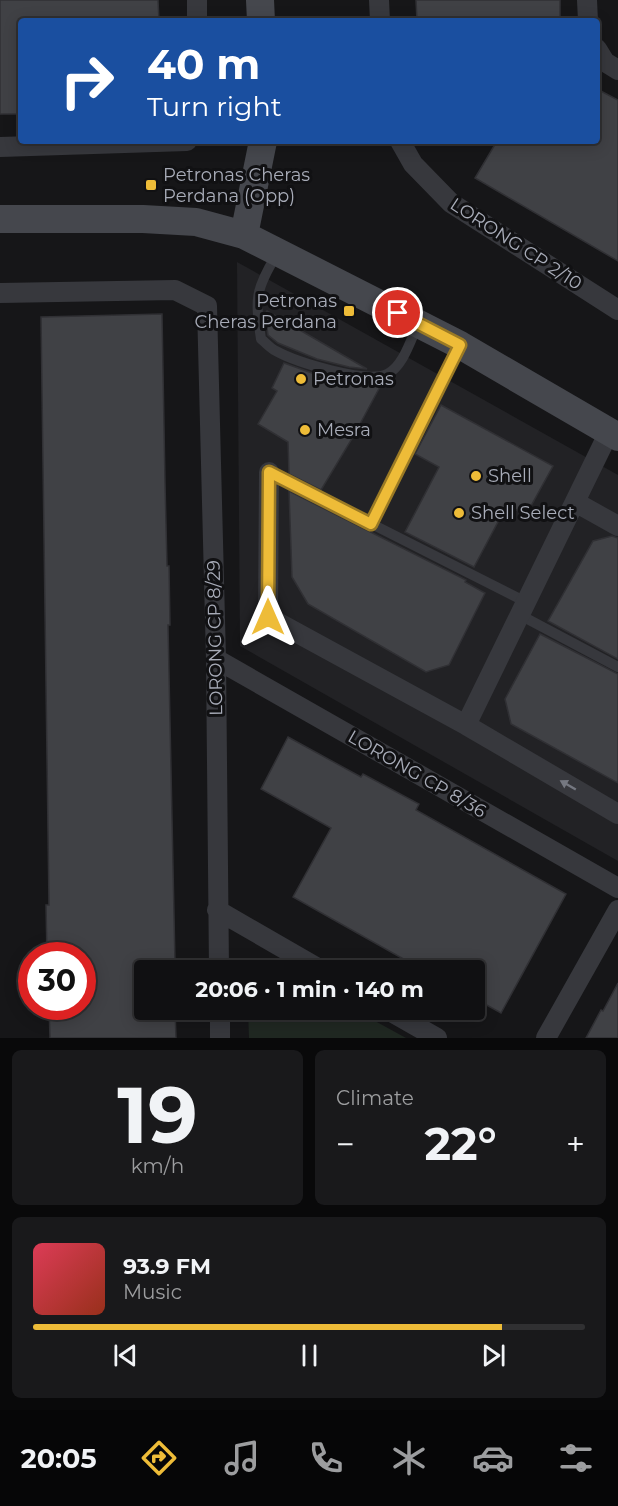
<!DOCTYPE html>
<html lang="en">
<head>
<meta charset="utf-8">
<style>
	body { margin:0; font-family:Montserrat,sans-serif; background:#19191b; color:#f1f3f6; height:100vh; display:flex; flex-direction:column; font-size:22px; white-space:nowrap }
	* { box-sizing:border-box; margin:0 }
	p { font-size:20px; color:#9c9d9f }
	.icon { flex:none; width:33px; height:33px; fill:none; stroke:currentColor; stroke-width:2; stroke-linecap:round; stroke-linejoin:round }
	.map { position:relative; height:1038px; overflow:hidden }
	.drawer { display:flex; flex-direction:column; gap:12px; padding:12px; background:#09090a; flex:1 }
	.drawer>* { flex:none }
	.top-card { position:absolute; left:18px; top:18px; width:582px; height:126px; border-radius:6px; box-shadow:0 3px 15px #0003,0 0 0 2px #303032; background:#1a4fa0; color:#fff; overflow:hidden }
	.speed { position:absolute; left:18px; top:942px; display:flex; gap:12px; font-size:30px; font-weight:700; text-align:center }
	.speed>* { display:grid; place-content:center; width:78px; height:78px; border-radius:50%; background:#101012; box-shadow:0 3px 15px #0003,0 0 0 2px #303032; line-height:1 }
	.speed .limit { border:9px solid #d22; background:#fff; color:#111 }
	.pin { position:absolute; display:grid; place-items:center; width:51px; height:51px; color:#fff; margin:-26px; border:3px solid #fff; border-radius:50%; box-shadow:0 2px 6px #0007 }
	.me { position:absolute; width:66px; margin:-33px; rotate:0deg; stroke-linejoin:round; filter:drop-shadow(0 0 4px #0008) }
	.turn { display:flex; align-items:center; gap:21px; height:126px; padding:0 30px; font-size:27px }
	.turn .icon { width:78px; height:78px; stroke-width:2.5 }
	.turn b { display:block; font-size:42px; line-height:51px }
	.big { font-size:45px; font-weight:700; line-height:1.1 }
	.drawer .tile { flex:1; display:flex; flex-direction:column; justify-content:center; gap:9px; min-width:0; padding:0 21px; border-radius:9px; background:#19191b }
	.drawer .dial { align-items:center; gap:0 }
	.dial b { font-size:78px; line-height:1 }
	.song { display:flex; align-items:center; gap:18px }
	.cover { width:72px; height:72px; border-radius:9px; background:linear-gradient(135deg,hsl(350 70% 55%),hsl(10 70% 35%)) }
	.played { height:6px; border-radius:3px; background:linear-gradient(90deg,#eebc38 85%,#303032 85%) }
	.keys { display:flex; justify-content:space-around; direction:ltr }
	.heat { display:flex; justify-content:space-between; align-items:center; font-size:33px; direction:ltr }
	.drawer .tiles { flex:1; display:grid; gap:12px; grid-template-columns:1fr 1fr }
	.tile:last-child { grid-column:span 2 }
	.trip { position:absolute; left:134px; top:960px; width:351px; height:60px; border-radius:6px; background:#101012; box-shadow:0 3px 15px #0003,0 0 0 2px #303032; font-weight:700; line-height:60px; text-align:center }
	.tabs { display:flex; height:96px; justify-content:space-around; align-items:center; background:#060607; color:#9c9d9f }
	.tabs .icon { width:42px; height:42px }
	.tabs .current { color:#eebc38 }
	.tabs b { font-size:27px; color:#f1f3f6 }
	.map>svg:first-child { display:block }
</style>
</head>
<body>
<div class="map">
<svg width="618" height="1038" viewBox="0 0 618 1038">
	<rect width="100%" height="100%" fill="#161618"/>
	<!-- built -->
	<path fill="#222225" d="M 237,262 L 618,475 L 618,861 L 240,646 Z"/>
	<!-- green -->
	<path fill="#202822" d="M 264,959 L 285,970 L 248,970 Z
		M 248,1010 L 355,1010 L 406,1038 L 249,1038 Z"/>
	<!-- building -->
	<path fill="#404145" stroke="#303034" stroke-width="1.5" d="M 0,0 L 158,0 L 159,21 L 21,21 L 21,114 L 0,114 Z
		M 416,0 L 560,0 L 560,21 L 417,21 Z
		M 597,89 L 618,100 L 618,261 L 475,178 L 497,141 L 597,141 Z
		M 267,311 L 367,369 L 349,367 L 317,359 L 278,343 L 268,335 L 265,314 Z
		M 162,314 L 165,483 L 167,566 L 169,566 L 170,625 L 168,625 L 175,963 L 144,964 L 144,1010 L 175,1010 L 176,1038 L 50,1038 L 49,1006 L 82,1006 L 82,956 L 47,956 L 46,905 L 49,905 L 41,317 Z
		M 284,363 L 312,373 L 346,381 L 363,384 L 382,383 L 353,437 L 321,490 L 289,474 L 288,442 L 258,424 L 277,391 L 272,388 Z
		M 441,405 L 553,466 L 526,515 L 507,505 L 474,567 L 405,532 L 439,467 L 415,454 Z
		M 289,491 L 466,580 L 465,582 L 485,593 L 449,665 L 426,672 L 308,604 L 292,577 Z
		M 612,536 L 618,538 L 618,659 L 548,621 L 593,541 Z
		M 540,634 L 618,674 L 618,783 L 511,724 L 505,699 Z
		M 288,737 L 361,777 L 363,774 L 419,804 L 416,810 L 566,894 L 501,1013 L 474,998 L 474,970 L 423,970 L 293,897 L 331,828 L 261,789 Z
		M 618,983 L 618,1038 L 586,1038 L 601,1010 L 603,1011 Z"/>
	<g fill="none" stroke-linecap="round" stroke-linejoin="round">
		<!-- lane -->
		<path stroke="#37383d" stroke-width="10" d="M 277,254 C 255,290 255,298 261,339 C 266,343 270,348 276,351 C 296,362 366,384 387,374 C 403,367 411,339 418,324
			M 269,472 L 526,602
			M 371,524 L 460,347
			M 520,615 L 618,667"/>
		<!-- street -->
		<path stroke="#37383d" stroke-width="20" d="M 197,0 L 197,21
			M 379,0 L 380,21
			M 587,0 L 588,21
			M 597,49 L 605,62 L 618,70
			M 400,141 L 413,164 L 451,203 L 618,310
			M 0,147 L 187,141
			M 0,293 L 175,290 L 207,306 L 216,659 L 219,970
			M 269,472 L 268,617 L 466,725 L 618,814
			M 575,502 L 618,526
			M 216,659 L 618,888
			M 466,725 L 609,432
			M 217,910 L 321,970
			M 220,1010 L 220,1038
			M 388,1010 L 437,1038
			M 546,1038 L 618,910"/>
		<!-- secondary -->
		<path stroke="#45474d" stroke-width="28" d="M 260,0 L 261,21
			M 0,219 L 143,219 L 196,222 L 244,235 L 460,345 L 618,437
			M 244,235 L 263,141"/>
	</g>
	<!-- one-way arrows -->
	<defs><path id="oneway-solid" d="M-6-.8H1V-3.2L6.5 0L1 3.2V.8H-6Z" transform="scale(1.5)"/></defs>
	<use fill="#757881" href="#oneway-solid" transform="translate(568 785) rotate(-150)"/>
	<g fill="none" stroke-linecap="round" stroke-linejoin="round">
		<defs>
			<path id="route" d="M 268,617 L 269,472 L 371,524 L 460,345 L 398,313"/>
		</defs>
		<!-- route casing -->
		<use href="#route" stroke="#9b7a24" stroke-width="15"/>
		<!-- route -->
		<use href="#route" stroke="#eebc38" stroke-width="10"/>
	</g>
	<!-- markers -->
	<g fill="#eebc38" stroke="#111113" stroke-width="2">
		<rect x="145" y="179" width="12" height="12" rx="3"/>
		<rect x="343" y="305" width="12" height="12" rx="3"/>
		<circle cx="301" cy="379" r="6"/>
		<circle cx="305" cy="430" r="6"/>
		<circle cx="476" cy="476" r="6"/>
		<circle cx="459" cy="513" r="6"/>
	</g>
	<g text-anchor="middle" stroke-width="6" stroke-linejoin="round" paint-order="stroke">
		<!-- poi labels -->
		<g font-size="18" fill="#a8acb8" stroke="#111113" text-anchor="start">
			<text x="163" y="181">Petronas Cheras<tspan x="163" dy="21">Perdana (Opp)</tspan></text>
			<text x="337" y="307" text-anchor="end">Petronas<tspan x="337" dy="21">Cheras Perdana</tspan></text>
			<text x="313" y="385">Petronas</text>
			<text x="317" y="436">Mesra</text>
			<text x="488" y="482">Shell</text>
			<text x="471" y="519">Shell Select</text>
		</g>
		<!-- street labels -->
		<g font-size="18" fill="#a8acb8" stroke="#111113">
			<text transform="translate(516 244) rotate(33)" y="6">LORONG CP 2/10</text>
			<text transform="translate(215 638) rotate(-91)" y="6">LORONG CP 8/29</text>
			<text transform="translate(417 774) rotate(30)" y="6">LORONG CP 8/36</text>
		</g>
	</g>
</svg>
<div class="speed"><div class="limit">30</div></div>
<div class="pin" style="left:398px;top:313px;background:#d93025"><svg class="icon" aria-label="arrive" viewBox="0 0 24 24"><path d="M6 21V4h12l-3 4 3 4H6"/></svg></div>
<svg class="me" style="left:268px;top:617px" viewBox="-20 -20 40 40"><path d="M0-17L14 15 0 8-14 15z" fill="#eebc38" stroke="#fff" stroke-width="4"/></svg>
<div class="trip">20:06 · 1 min · 140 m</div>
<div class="top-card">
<div class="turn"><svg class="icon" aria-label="right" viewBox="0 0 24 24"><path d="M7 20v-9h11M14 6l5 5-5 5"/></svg><div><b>40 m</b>Turn right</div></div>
</div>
</div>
<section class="drawer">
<div class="tiles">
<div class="tile dial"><b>19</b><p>km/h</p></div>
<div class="tile"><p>Climate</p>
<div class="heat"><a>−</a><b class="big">22°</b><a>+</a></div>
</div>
<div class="tile">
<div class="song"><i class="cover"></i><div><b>93.9 FM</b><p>Music</p></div></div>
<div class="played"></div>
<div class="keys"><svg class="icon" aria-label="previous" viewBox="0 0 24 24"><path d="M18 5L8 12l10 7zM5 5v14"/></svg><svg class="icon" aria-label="pause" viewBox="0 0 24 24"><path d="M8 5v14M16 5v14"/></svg><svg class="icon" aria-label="next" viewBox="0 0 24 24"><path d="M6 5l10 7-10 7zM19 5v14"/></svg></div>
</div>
</div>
</section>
<nav class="tabs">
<b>20:05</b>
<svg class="icon current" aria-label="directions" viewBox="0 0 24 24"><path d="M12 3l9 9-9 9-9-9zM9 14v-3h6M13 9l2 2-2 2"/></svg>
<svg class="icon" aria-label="music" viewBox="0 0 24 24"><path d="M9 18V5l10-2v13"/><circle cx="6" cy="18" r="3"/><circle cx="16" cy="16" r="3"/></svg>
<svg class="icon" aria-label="phone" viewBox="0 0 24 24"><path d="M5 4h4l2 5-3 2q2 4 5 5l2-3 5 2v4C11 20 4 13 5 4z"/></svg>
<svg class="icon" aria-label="climate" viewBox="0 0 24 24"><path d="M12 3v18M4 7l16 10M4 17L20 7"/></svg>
<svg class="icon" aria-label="car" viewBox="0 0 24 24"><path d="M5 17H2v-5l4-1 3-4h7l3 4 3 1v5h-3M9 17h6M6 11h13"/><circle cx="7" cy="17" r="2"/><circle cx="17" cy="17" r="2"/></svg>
<svg class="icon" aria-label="filters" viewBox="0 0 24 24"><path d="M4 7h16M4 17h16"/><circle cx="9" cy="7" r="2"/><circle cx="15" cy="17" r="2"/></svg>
</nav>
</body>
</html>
